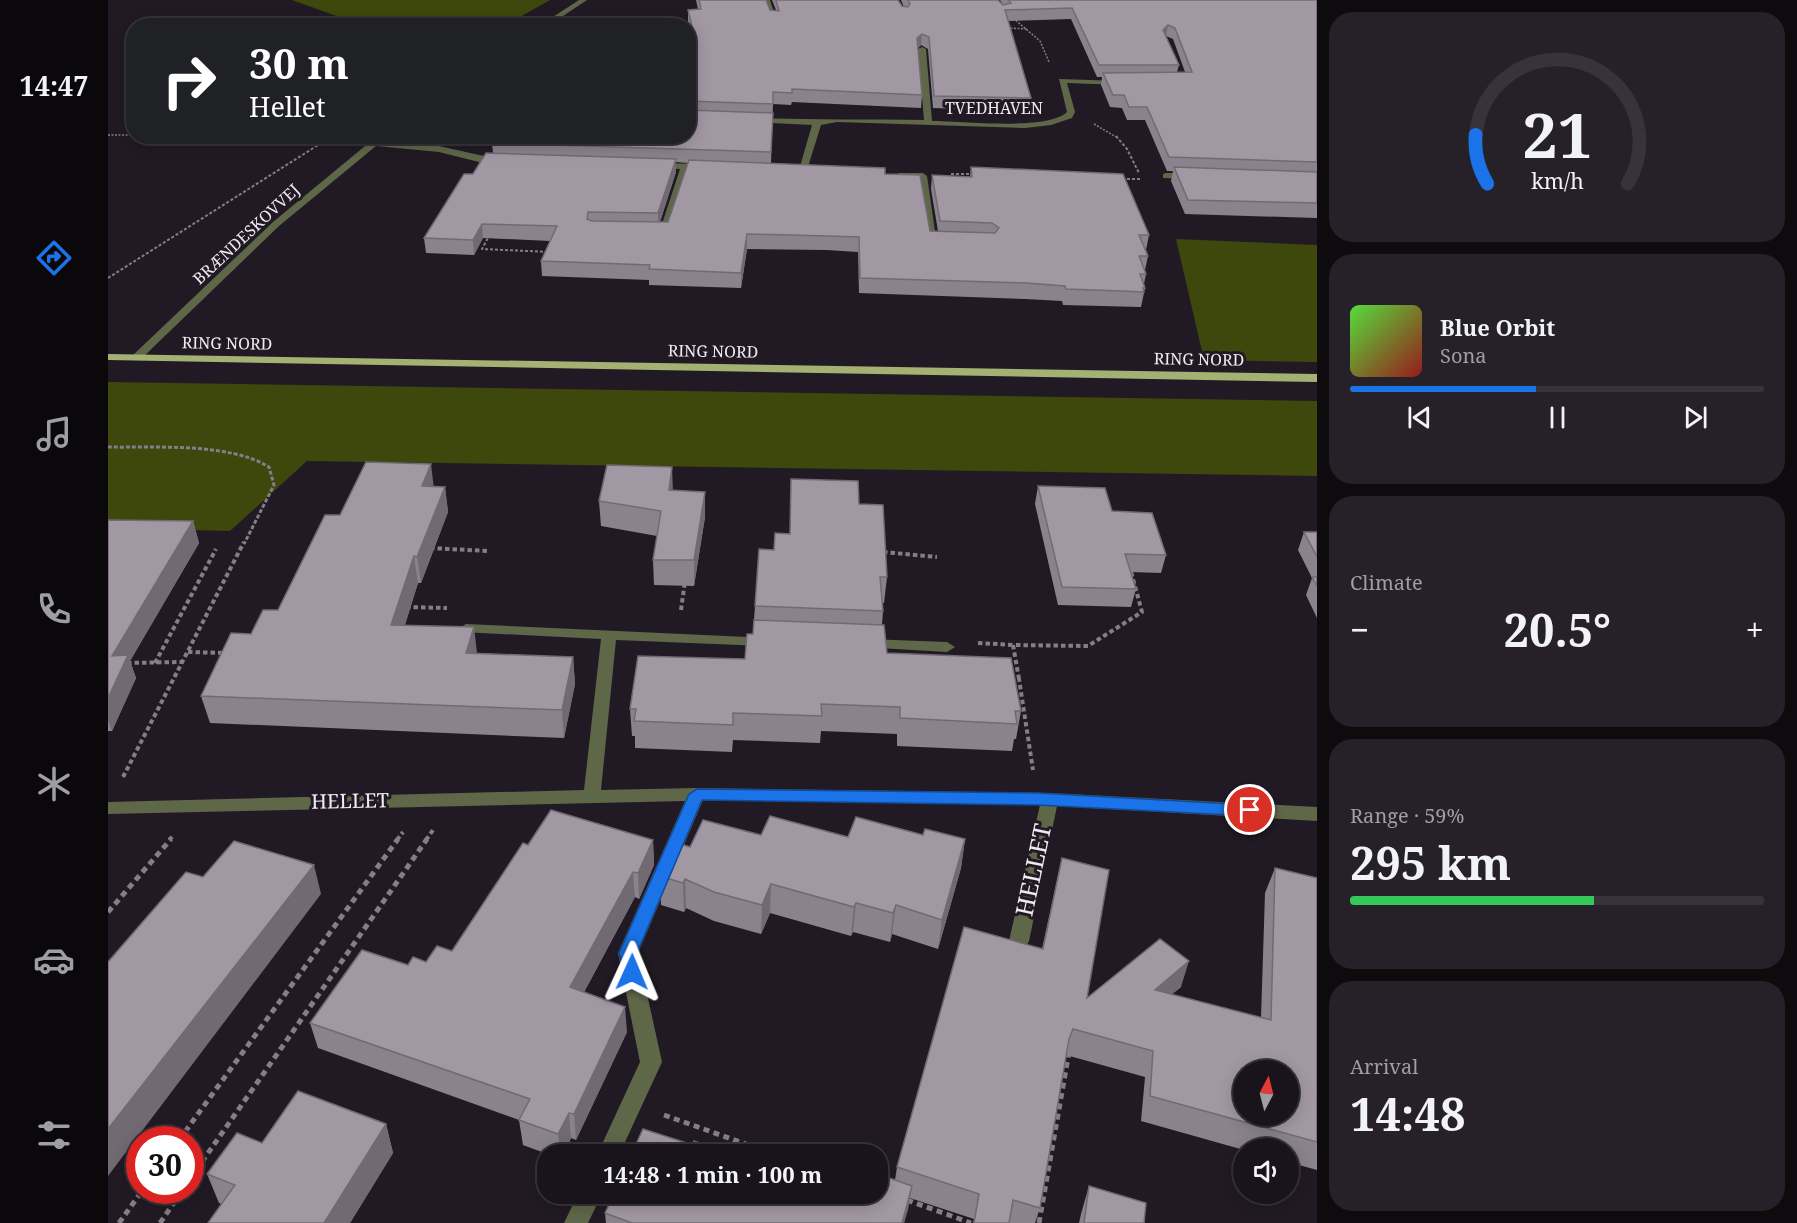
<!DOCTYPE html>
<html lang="en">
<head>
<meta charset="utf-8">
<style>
	body { margin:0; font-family:"Noto Serif",serif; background:#262128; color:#f1f3f6; height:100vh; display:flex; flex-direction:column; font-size:22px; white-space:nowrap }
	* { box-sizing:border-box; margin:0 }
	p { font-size:20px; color:#9f9ea3 }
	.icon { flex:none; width:33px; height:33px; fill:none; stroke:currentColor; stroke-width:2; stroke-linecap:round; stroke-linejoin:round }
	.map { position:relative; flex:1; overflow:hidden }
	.sheet { display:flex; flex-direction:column; gap:12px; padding:12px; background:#0e0b0f; width:480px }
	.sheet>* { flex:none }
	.banner { position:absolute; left:18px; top:18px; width:570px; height:126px; border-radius:24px; box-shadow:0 3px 15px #0003,0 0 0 2px #37333a; background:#202124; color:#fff; overflow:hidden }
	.needle { width:39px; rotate:7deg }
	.controls { position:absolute; left:1125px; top:1060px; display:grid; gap:12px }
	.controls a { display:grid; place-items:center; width:66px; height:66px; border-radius:50%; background:#19141b; box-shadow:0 3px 15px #0003,0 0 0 2px #37333a; font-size:30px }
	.speed { position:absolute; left:18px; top:1126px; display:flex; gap:12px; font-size:30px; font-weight:700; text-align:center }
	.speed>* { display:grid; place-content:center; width:78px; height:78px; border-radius:50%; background:#19141b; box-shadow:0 3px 15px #0003,0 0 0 2px #37333a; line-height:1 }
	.speed .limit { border:9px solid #d22; background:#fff; color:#111 }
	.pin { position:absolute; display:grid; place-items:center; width:51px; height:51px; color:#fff; margin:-26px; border:3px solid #fff; border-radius:50%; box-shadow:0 2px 6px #0007 }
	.me { position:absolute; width:66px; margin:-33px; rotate:1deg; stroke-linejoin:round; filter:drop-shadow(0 0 4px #0008) }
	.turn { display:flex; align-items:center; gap:21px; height:126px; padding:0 24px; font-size:27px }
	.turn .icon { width:78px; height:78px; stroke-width:2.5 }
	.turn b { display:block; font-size:42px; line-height:51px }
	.big { font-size:45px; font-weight:700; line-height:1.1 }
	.sheet .widget { flex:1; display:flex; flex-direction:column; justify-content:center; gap:9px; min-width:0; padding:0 21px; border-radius:24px; background:#262128 }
	.sheet .dial { align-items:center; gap:0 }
	.dial svg { height:156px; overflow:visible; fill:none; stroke:#37333a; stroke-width:7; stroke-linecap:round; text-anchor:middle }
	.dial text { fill:#f1f3f6; stroke:none }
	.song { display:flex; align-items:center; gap:18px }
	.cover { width:72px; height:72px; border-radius:9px; background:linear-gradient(135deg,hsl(110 70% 55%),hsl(0 70% 35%)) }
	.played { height:6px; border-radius:3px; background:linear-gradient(90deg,#1a73e8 45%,#37333a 45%) }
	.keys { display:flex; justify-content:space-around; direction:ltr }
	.heat { display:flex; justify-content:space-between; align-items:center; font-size:33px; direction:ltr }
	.charge { height:9px; border-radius:4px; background:linear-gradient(90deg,#34c759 59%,#37333a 0) }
	.trip { position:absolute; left:429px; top:1144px; width:351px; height:60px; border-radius:24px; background:#19141b; box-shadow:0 3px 15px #0003,0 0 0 2px #37333a; font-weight:700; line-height:60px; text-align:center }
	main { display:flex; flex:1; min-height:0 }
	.menu { display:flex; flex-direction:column; width:108px; justify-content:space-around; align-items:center; background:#0a080b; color:#9f9ea3 }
	.menu .icon { width:42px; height:42px }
	.menu .current { color:#1a73e8 }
	.menu b { font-size:27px; color:#f1f3f6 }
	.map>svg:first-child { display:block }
</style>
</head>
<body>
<main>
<nav class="menu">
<b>14:47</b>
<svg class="icon current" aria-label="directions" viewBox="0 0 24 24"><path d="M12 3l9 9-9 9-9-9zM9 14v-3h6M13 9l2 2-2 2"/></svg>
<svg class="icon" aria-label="music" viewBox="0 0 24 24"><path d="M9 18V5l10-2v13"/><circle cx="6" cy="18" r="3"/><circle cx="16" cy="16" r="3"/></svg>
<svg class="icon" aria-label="phone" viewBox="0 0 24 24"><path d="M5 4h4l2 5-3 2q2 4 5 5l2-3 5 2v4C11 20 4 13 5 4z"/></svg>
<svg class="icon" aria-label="climate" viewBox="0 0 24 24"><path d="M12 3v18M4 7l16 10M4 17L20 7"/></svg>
<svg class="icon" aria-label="car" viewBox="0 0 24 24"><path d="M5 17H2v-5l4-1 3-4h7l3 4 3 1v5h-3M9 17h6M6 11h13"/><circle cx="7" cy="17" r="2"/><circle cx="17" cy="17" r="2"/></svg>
<svg class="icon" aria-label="filters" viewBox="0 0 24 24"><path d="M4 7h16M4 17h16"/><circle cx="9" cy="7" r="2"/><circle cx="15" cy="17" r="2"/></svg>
</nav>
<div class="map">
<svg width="1209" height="1223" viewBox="0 0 1209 1223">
	<rect width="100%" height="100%" fill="#211a24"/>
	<!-- green -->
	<path fill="#3e480d" d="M 184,0 L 442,0 L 398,25 L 256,26 Z
		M 1068,239 L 1209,245 L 1209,362 L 1096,360 Z
		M 0,382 L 1209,401 L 1209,476 L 199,461 L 122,531 L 0,528 Z"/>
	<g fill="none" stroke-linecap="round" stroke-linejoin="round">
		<!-- path-far4 -->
		<path stroke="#847e86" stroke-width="1.5" stroke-dasharray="2 1.5" stroke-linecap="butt" d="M 905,18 L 932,41 L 941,62
			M 899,28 L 920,29
			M 986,124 L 1010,138
			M 0,135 L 26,135
			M 162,136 L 185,138"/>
		<!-- path-far3 -->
		<path stroke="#847e86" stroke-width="2" stroke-dasharray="3 2" stroke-linecap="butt" d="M 164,136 L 218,140
			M 1008,136 L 1019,149 L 1031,173
			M 843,174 L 866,174
			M 1014,179 L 1033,179
			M 382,234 L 374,249 L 442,252
			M 0,278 L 218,140"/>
		<!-- path-far2 -->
		<path stroke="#847e86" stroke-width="3" stroke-dasharray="4 2" stroke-linecap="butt" d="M 0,447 C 47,448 120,442 161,467 L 166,485 L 136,544"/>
		<!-- path-far1 -->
		<path stroke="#847e86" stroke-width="4" stroke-dasharray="4.5 3" stroke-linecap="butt" d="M 322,548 L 380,551
			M 775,552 L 829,557
			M 298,607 L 339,608
			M 573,610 L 577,581
			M 870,643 L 905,645
			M 80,652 L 118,653
			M 19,663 L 74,662
			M 47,663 L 108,549
			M 902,678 L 911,679 L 925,770
			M 911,679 L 905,645 L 980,646 L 1034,612 L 1022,568
			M 15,777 L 136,542
			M 61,840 L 66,835
			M 289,840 L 295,832
			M 318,840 L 325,830"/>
		<!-- path -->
		<path stroke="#847e86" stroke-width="5" stroke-dasharray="6 4.5" stroke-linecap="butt" d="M 0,912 L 63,839
			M 556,1115 L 669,1155
			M 71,1140 L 290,839
			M 82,1179 L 319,839
			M 799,1200 L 863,1223
			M 11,1223 L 34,1191
			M 52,1223 L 74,1191
			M 931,1223 L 961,1052"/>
		<!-- minor -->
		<path fill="#5f6749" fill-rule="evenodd" d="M 471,0 L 479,0 L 440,26 L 431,26 Z
			M 656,0 L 662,0 L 669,21 L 664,20 Z
			M 814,47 L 818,49 L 824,121 C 852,121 940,131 959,112 L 951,79 L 1013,81 L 1017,83 L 1013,85 L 959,83 L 967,112 L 964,118 L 943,125 L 917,128 L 729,122 L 713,125 L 699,170 L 695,173 L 691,170 L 704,125 L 646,122 L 642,120 L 646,118 C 703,120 759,119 816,120 L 810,49 Z
			M 268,137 L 274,137 L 273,141 L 331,146 L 398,161 L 394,164 L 379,164 L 331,152 L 268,146 L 171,226 L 32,360 L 24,360 L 24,356 L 165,222 Z
			M 547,163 L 598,164 L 602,167 L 598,170 L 580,169 L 561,233 L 556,236 L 543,232 L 552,230 L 572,169 L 544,168 L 544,164 Z
			M 790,173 L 815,173 L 819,176 L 828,238 L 836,239 L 836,243 L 824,244 L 819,241 L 811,178 L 790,177 Z
			M 1058,173 L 1083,173 L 1087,176 L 1083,179 L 1055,178 L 1055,174 Z
			M 358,624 L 662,638 L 665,641 L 662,644 L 657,646 L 508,640 L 493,790 L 589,788 L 942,793 L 1209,807 L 1209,821 L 949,806 L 921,941 L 918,947 L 911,949 L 904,947 L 901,941 L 932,805 L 595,800 L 530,953 L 554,1062 L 511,1155 L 489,1155 L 532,1062 L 510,953 L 577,801 L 0,814 L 0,802 L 476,790 L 493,639 L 353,632 L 350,629 Z
			M 759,639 L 839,642 L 847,647 L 839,652 L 754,647 L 751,644 L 754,641 Z
			M 470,1194 L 494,1194 L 480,1223 L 456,1223 Z"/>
		<!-- major -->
		<path fill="#a3b273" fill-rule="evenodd" d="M 0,354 L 1209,374 L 1209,382 L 0,360 Z"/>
	</g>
	<!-- wall -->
	<path fill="#8a838d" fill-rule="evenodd" d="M 588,0 L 658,0 L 662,10 L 668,10 L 664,0 L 790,0 L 794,6 L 796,7 L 793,0 L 890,0 L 895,5 L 892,0 L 1209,0 L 1209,218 L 1077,214 L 1063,181 L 1065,171 L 1059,171 L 1037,120 L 1019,120 L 1014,108 L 1002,107 L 993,85 L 994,77 L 989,77 L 963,19 L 900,21 L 923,98 L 921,111 L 825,108 L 820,49 L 813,45 L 810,48 L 814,95 L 813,108 L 684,102 L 683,105 L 665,104 L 663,163 L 777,174 L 822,231 L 830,231 L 823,189 L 824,175 L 862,177 L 863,167 L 1041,235 L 1038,250 L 1040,256 L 1037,270 L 1038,274 L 1036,284 L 1037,288 L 1033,307 L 955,305 L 954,301 L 917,299 L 751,293 L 750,252 L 719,250 L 639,249 L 633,288 L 541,285 L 541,280 L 434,276 L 433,261 L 442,241 L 375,238 L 366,255 L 318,253 L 316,238 L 365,174 L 385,153 L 384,143 L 580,136 L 580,30 L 582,30 L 580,21 L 580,10 L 590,9 ZM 1058,36 L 1065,39 L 1077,72 L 1069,72 L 1071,65 ZM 568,162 L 580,163 L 560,222 L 552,222 L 568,172 Z
		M 930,486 L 1004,511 L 1058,555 L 1053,573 L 1022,572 L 1028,589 L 1023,607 L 950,605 L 927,504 Z
		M 326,487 L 337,487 L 340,512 L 313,583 L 310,583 L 297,625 L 369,653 L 465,657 L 467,684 L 456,738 L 102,723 L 93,696 L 143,634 L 170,610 L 232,515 Z
		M 565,490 L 597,517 L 586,586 L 546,585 L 545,560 L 549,536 L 493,526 L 491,501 Z
		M 751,504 L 779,577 L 776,603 L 774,603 L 775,611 L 774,625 L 779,653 L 913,711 L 908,739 L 906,739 L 904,751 L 789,746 L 789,734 L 713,731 L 712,743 L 625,740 L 624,752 L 527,748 L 527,736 L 524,736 L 522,709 L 637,659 L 645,634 L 647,606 L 666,550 L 681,534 Z
		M 0,520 L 85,521 L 91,543 L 22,661 L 28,678 L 4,731 L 0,731 Z
		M 1196,532 L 1209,532 L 1209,618 L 1198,595 L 1204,578 L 1190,550 Z
		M 653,835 L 740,837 L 815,835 L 857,839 L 853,868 L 830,949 L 784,934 L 782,942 L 745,932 L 743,936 L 662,913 L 653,934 L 606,921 L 578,908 L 576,912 L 553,905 L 552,876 L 582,847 Z
		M 545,840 L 546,865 L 531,899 L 527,897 L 476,992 L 519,1032 L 468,1140 L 463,1138 L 456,1155 L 442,1155 L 415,1145 L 411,1120 L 210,1048 L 202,1023 L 300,965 L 318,962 L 344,951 L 420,845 Z
		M 954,858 L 979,998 L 1073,987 L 1064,994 L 1153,1018 L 1157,893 L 1167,868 L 1209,878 L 1209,1170 L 1180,1162 L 1180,1149 L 1136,1150 L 1033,1121 L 1037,1077 L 958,1055 L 932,1208 L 927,1223 L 865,1223 L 866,1219 L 802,1198 L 796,1223 L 498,1223 L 497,1213 L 759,1201 L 787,1180 L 789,1167 L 934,949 Z
		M 278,1124 L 285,1153 L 242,1223 L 100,1223 L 114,1204 L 111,1203 L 99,1174 L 154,1143 Z
		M 981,1186 L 1036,1223 L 971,1223 L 973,1214 Z"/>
	<!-- shaded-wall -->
	<path fill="#716a73" d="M 1060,25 L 1058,36 L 1055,30 Z
		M 814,34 L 813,45 L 808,49 L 809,38 Z
		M 568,159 L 568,172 L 550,228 L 550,213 Z
		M 374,224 L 375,238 L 366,255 L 365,240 Z
		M 639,234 L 639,249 L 633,288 L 633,273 Z
		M 323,464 L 326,489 L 314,486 Z
		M 564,467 L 565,492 L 561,490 Z
		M 337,487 L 340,512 L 313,583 L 309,557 Z
		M 597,492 L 597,517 L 586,586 L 586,560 Z
		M 85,521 L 91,543 L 22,661 L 28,678 L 4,731 L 0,721 L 0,698 L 4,656 Z
		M 306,556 L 310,583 L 288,652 L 283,625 Z
		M 366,627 L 369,653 L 358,653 Z
		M 465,657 L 467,684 L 456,738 L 454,710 Z
		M 857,839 L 853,868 L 830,949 L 834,920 Z
		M 545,840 L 546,865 L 531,899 L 530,873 Z
		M 206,865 L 213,894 L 0,1176 L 0,1129 Z
		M 525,872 L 527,897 L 465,1013 L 462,987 Z
		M 577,879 L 578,908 L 576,912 L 575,883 Z
		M 663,884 L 662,913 L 653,934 L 654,905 Z
		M 748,903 L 745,932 L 743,936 L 746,907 Z
		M 788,905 L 784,934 L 782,942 L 785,913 Z
		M 1081,961 L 1073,987 L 1039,1015 L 1047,990 Z
		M 517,1007 L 519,1032 L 468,1140 L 466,1114 Z
		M 461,1113 L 463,1138 L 456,1155 L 453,1155 L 450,1134 Z
		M 278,1124 L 285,1153 L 242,1223 L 216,1223 Z
		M 804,1186 L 800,1210 L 796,1223 L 794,1223 Z"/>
	<!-- building -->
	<path fill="#a198a4" stroke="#716a73" stroke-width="1.5" fill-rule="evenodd" d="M 591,0 L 658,0 L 662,10 L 671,11 L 668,0 L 790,0 L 794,6 L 800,7 L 802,4 L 800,0 L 890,0 L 895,5 L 903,3 L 900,0 L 1209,0 L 1209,162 L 1061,157 L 1039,107 L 1021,107 L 1016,95 L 1005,95 L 995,73 L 1084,72 L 1067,28 L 1060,25 L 1055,30 L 1071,65 L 991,65 L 964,8 L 897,10 L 923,98 L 826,96 L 821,37 L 814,34 L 809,38 L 814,95 L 684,89 L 684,93 L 665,92 L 665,104 L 580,101 L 580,30 L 585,30 L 580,10 L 593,9 Z
		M 580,110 L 665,113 L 663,152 L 384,143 L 387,136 L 580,136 Z
		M 378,153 L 568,159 L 550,213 L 480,212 L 479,219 L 484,221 L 560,222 L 581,160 L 777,168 L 777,174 L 812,175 L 822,231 L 887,233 L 891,228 L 884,223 L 832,221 L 824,175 L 864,177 L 863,167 L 1015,174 L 1041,235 L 1031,235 L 1040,256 L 1031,256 L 1038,274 L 1032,274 L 1037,288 L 1035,288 L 1036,292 L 1013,291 L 958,289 L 957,286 L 919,283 L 752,278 L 751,237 L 720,236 L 639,234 L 633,273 L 541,269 L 542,265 L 433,261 L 449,226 L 374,224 L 365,240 L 316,238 L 356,174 L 365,174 Z
		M 1066,167 L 1209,172 L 1209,203 L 1080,200 Z
		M 258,462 L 323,464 L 314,486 L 337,487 L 309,557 L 306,556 L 283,625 L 366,627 L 358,653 L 465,657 L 454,710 L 93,696 L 123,633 L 143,634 L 155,610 L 170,610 L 217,515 L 232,515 Z
		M 499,465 L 564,467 L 561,490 L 597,492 L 586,560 L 545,560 L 553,511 L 491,501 Z
		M 683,479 L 750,481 L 751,504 L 775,505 L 779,577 L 772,577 L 775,611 L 647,606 L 651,549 L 666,550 L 667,533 L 682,534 Z
		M 930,486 L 997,488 L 1004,511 L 1044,513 L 1058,555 L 1017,554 L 1028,589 L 954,587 Z
		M 0,520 L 85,521 L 4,656 L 20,655 L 0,698 Z
		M 1196,532 L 1209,532 L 1209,557 Z
		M 1204,577 L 1209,577 L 1209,586 Z
		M 646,620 L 776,625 L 779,653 L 903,658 L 913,711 L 907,711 L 909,724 L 792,718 L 792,707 L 713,704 L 714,716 L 625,713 L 625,725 L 526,721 L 528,709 L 522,709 L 530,656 L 637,659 L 639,634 L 645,634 Z
		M 443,810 L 545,840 L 530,873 L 525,872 L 462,987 L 517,1007 L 466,1114 L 461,1113 L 450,1134 L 411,1120 L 422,1099 L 202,1023 L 254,950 L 300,965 L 305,957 L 318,962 L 329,946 L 344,951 L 415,843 L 420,845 Z
		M 662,816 L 740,837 L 748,817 L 815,835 L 817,829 L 857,839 L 834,920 L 788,905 L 785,913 L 748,903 L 746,907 L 663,884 L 654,905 L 606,892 L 577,879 L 575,883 L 552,876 L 566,842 L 582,847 L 595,820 L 653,835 Z
		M 126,841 L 206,865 L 0,1129 L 0,962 L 78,872 L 95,877 Z
		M 954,858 L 1001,870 L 979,998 L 1052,939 L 1081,961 L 1047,990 L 1163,1020 L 1167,868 L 1209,878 L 1209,1142 L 1042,1096 L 1045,1051 L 965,1029 L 961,1039 L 932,1208 L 905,1200 L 901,1223 L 866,1223 L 871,1194 L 789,1167 L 856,927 L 935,949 ZM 1136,1071 L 1180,1071 L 1180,1116 L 1136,1116 Z
		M 190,1091 L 278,1124 L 216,1223 L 100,1223 L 127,1185 L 99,1174 L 129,1133 L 154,1143 Z
		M 535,1129 L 585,1145 L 586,1141 L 627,1155 L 523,1155 Z
		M 770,1174 L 804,1186 L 794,1223 L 524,1223 L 497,1213 L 506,1194 L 740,1194 L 759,1201 L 762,1194 L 770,1194 Z
		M 981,1186 L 1038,1203 L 1036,1223 L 976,1223 Z"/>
	<!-- route -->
	<path fill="#1a73e8" stroke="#114b97" stroke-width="1.5" d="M 589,789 L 930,793 L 1142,805 L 1150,810 L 1142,816 L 930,805 L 594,800 L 529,953 L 533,972 L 530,977 L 524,979 L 518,977 L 511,953 L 581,794 Z"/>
	<g text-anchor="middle" stroke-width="6" stroke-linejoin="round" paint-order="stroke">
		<!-- far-street labels -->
		<g font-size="16" fill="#efeaf1" stroke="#211a24">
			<text x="886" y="114">TVEDHAVEN</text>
			<text transform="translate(138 234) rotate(-43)" y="6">BRÆNDESKOVVEJ</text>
			<text transform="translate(119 343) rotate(1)" y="6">RING NORD</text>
			<text transform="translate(605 351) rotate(1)" y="6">RING NORD</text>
			<text transform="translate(1091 359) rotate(1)" y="6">RING NORD</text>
		</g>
		<!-- street labels -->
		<g font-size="20" fill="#efeaf1" stroke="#211a24">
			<text transform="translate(242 801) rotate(-1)" y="7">HELLET</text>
		</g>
		<!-- near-street labels -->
		<g font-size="24" fill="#efeaf1" stroke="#211a24">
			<text transform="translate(926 870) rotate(-78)" y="8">HELLET</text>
		</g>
	</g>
</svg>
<div class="controls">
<a><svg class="needle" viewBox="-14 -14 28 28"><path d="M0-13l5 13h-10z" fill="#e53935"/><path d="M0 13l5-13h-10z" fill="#9f9ea3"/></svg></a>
<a><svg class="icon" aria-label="sound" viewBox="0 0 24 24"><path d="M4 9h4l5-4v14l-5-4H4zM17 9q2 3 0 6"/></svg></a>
</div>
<div class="speed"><div class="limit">30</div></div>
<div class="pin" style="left:1142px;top:810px;background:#d93025"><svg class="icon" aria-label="arrive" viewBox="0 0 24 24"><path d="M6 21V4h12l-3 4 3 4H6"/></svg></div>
<svg class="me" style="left:524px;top:972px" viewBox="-20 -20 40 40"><path d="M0-17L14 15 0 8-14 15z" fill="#1a73e8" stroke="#fff" stroke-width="4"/></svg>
<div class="trip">14:48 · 1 min · 100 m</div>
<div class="banner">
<div class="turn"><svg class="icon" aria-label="right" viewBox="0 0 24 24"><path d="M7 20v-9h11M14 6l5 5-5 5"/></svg><div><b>30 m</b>Hellet</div></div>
</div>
</div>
<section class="sheet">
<div class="widget dial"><svg viewBox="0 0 100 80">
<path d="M14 69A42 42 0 1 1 86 69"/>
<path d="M14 69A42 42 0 0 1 8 44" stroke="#1a73e8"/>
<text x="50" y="56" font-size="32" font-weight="700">21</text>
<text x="50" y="72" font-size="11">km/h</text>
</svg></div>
<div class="widget">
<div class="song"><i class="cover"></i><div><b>Blue Orbit</b><p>Sona</p></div></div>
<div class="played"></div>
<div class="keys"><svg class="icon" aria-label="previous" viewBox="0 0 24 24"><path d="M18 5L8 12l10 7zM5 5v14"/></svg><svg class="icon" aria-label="pause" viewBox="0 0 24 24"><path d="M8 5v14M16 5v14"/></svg><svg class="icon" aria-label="next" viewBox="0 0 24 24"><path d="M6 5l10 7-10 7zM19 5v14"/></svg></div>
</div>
<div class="widget"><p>Climate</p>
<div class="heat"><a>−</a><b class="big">20.5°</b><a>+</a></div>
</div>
<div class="widget"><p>Range · 59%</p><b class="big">295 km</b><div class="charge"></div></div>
<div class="widget"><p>Arrival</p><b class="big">14:48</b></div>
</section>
</main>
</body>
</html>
